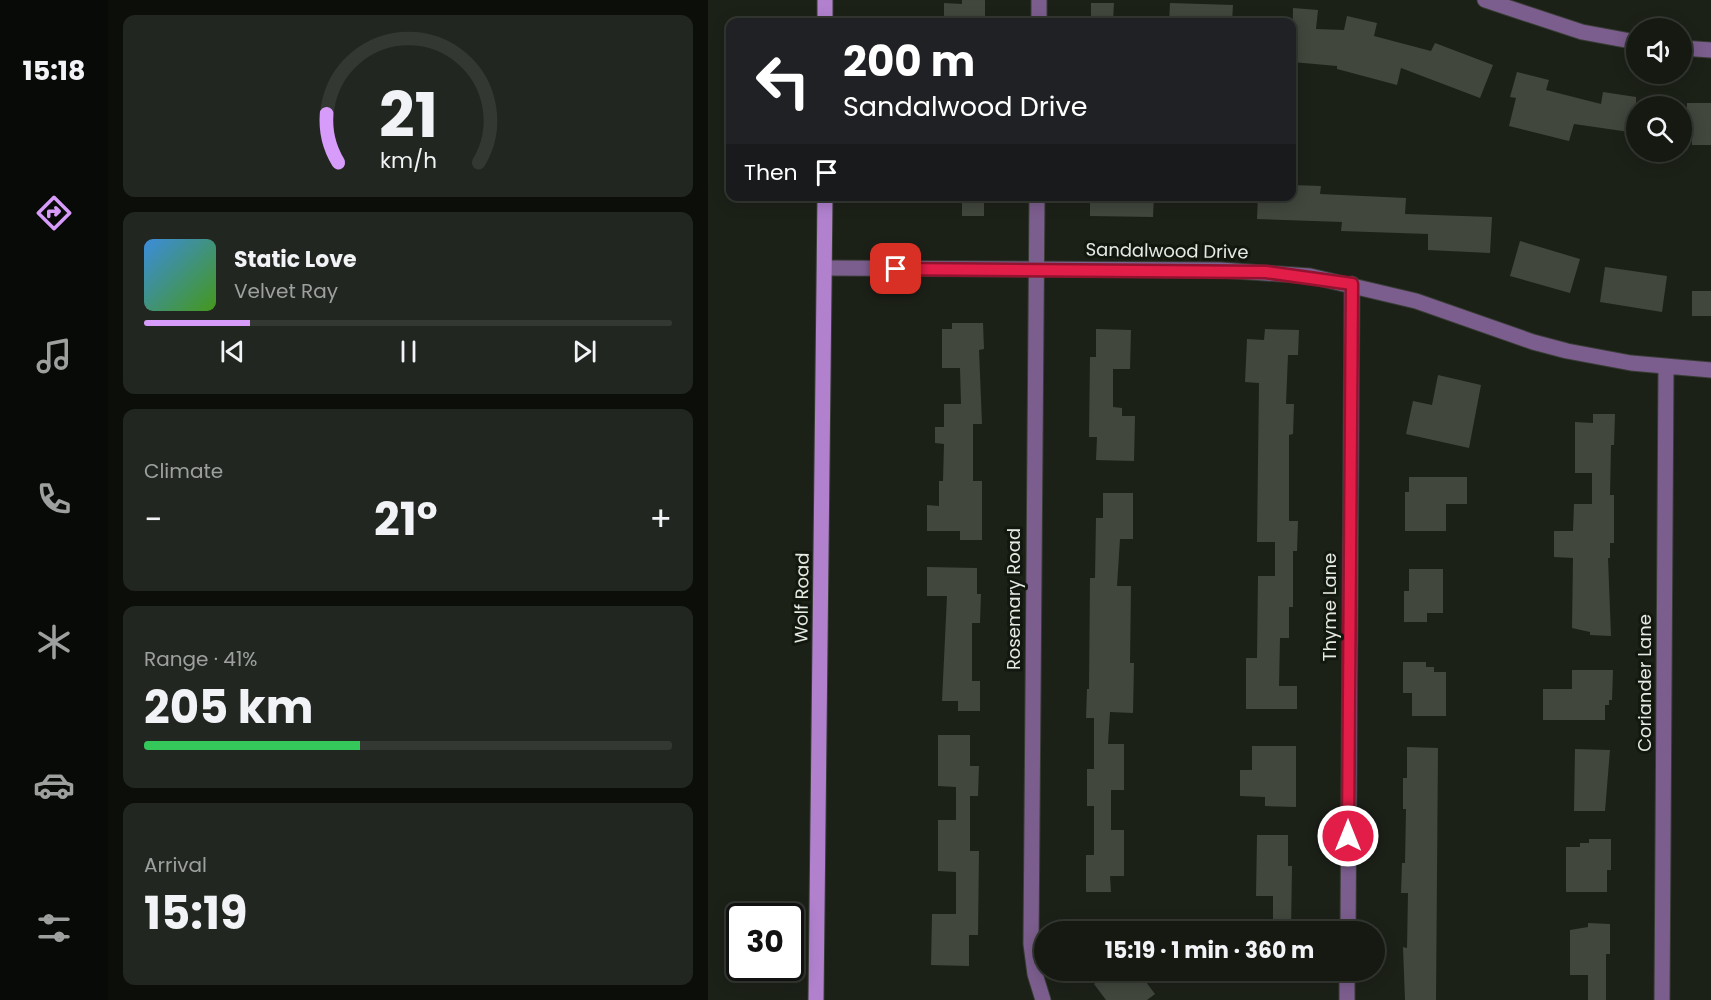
<!DOCTYPE html>
<html lang="en">
<head>
<meta charset="utf-8">
<style>
	body { margin:0; font-family:Poppins,sans-serif; background:#222620; color:#f1f3f6; height:100vh; display:flex; flex-direction:column; font-size:22px; white-space:nowrap }
	* { box-sizing:border-box; margin:0 }
	p { font-size:20px; color:#9da09f }
	.icon { flex:none; width:33px; height:33px; fill:none; stroke:currentColor; stroke-width:2; stroke-linecap:round; stroke-linejoin:round }
	.map { position:relative; flex:1; overflow:hidden }
	.side { display:flex; flex-direction:column; gap:15px; padding:15px; background:#0c0e0a; width:600px }
	.side>* { flex:none }
	.banner { position:absolute; left:18px; top:18px; width:570px; height:183px; border-radius:12px; box-shadow:0 3px 15px #0003,0 0 0 2px #343832; background:#202124; color:#fff; overflow:hidden }
	.tools { position:absolute; left:918px; top:18px; display:grid; gap:12px }
	.tools a { display:grid; place-items:center; width:66px; height:66px; border-radius:50%; background:#151912; box-shadow:0 3px 15px #0003,0 0 0 2px #343832; font-size:30px }
	.speed { position:absolute; left:18px; top:903px; display:flex; gap:12px; font-size:30px; font-weight:700; text-align:center }
	.speed>* { display:grid; place-content:center; width:78px; height:78px; border-radius:50%; background:#151912; box-shadow:0 3px 15px #0003,0 0 0 2px #343832; line-height:1 }
	.speed .limit { border:3px solid #111; border-radius:9px; background:#fff; color:#111 }
	.pin { position:absolute; display:grid; place-items:center; width:51px; height:51px; color:#fff; margin:-26px; border-radius:12px; box-shadow:0 3px 9px #0006 }
	.me { position:absolute; width:66px; margin:-33px; rotate:0deg; stroke-linejoin:round; filter:drop-shadow(0 0 4px #0008) }
	.turn { display:flex; align-items:center; gap:21px; height:126px; padding:0 18px; font-size:27px }
	.turn .icon { width:78px; height:78px; stroke-width:2.5 }
	.turn b { display:block; font-size:42px; line-height:51px }
	.then { display:flex; align-items:center; height:57px; padding:0 18px; background:#0003; gap:12px; font-size:22px }
	.big { font-size:45px; font-weight:700; line-height:1.1 }
	.side .card { flex:1; display:flex; flex-direction:column; justify-content:center; gap:9px; min-width:0; padding:0 21px; border-radius:12px; background:#222620 }
	.side .dial { align-items:center; gap:0 }
	.dial svg { height:156px; overflow:visible; fill:none; stroke:#343832; stroke-width:7; stroke-linecap:round; text-anchor:middle }
	.dial text { fill:#f1f3f6; stroke:none }
	.song { display:flex; align-items:center; gap:18px }
	.cover { width:72px; height:72px; border-radius:9px; background:linear-gradient(135deg,hsl(210 70% 55%),hsl(100 70% 35%)) }
	.played { height:6px; border-radius:3px; background:linear-gradient(90deg,#d79bf9 20%,#343832 20%) }
	.keys { display:flex; justify-content:space-around; direction:ltr }
	.heat { display:flex; justify-content:space-between; align-items:center; font-size:33px; direction:ltr }
	.charge { height:9px; border-radius:4px; background:linear-gradient(90deg,#34c759 41%,#343832 0) }
	.trip { position:absolute; left:326px; top:921px; width:351px; height:60px; border-radius:30px; background:#151912; box-shadow:0 3px 15px #0003,0 0 0 2px #343832; font-weight:700; line-height:60px; text-align:center }
	main { display:flex; flex:1; min-height:0 }
	.tabs { display:flex; flex-direction:column; width:108px; justify-content:space-around; align-items:center; background:#080a07; color:#9da09f }
	.tabs .icon { width:42px; height:42px }
	.tabs .active { color:#d79bf9 }
	.tabs b { font-size:27px; color:#f1f3f6 }
	.map>svg:first-child { display:block }
</style>
</head>
<body>
<main>
<nav class="tabs">
<b>15:18</b>
<svg class="icon active" aria-label="directions" viewBox="0 0 24 24"><path d="M12 3l9 9-9 9-9-9zM9 14v-3h6M13 9l2 2-2 2"/></svg>
<svg class="icon" aria-label="music" viewBox="0 0 24 24"><path d="M9 18V5l10-2v13"/><circle cx="6" cy="18" r="3"/><circle cx="16" cy="16" r="3"/></svg>
<svg class="icon" aria-label="phone" viewBox="0 0 24 24"><path d="M5 4h4l2 5-3 2q2 4 5 5l2-3 5 2v4C11 20 4 13 5 4z"/></svg>
<svg class="icon" aria-label="climate" viewBox="0 0 24 24"><path d="M12 3v18M4 7l16 10M4 17L20 7"/></svg>
<svg class="icon" aria-label="car" viewBox="0 0 24 24"><path d="M5 17H2v-5l4-1 3-4h7l3 4 3 1v5h-3M9 17h6M6 11h13"/><circle cx="7" cy="17" r="2"/><circle cx="17" cy="17" r="2"/></svg>
<svg class="icon" aria-label="filters" viewBox="0 0 24 24"><path d="M4 7h16M4 17h16"/><circle cx="9" cy="7" r="2"/><circle cx="15" cy="17" r="2"/></svg>
</nav>
<section class="side">
<div class="card dial"><svg viewBox="0 0 100 80">
<path d="M14 69A42 42 0 1 1 86 69"/>
<path d="M14 69A42 42 0 0 1 8 44" stroke="#d79bf9"/>
<text x="50" y="56" font-size="32" font-weight="700">21</text>
<text x="50" y="72" font-size="11">km/h</text>
</svg></div>
<div class="card">
<div class="song"><i class="cover"></i><div><b>Static Love</b><p>Velvet Ray</p></div></div>
<div class="played"></div>
<div class="keys"><svg class="icon" aria-label="previous" viewBox="0 0 24 24"><path d="M18 5L8 12l10 7zM5 5v14"/></svg><svg class="icon" aria-label="pause" viewBox="0 0 24 24"><path d="M8 5v14M16 5v14"/></svg><svg class="icon" aria-label="next" viewBox="0 0 24 24"><path d="M6 5l10 7-10 7zM19 5v14"/></svg></div>
</div>
<div class="card"><p>Climate</p>
<div class="heat"><a>−</a><b class="big">21°</b><a>+</a></div>
</div>
<div class="card"><p>Range · 41%</p><b class="big">205 km</b><div class="charge"></div></div>
<div class="card"><p>Arrival</p><b class="big">15:19</b></div>
</section>
<div class="map">
<svg width="1003" height="1000" viewBox="0 0 1003 1000">
	<rect width="100%" height="100%" fill="#1c2118"/>
	<!-- building -->
	<path fill="#41473d" d="M 254,0 L 277,0 L 277,22 L 236,22 L 236,3 L 254,4 Z
		M 383,3 L 406,3 L 405,22 L 383,22 Z
		M 462,3 L 525,5 L 524,22 L 461,22 Z
		M 585,8 L 610,10 L 608,29 L 636,30 L 639,16 L 669,23 L 666,36 L 723,51 L 727,43 L 785,65 L 772,98 L 693,68 L 689,85 L 629,69 L 629,66 L 584,62 Z
		M 809,72 L 841,80 L 838,90 L 893,104 L 895,92 L 928,97 L 928,133 L 866,124 L 861,141 L 801,126 L 808,98 L 802,97 Z
		M 979,103 L 1003,103 L 1003,145 L 984,145 L 984,125 L 978,126 Z
		M 584,185 L 613,186 L 612,194 L 698,198 L 697,214 L 784,217 L 782,253 L 720,250 L 720,234 L 633,231 L 634,222 L 549,219 L 550,196 L 584,196 Z
		M 254,196 L 276,196 L 276,216 L 254,216 Z
		M 382,196 L 446,196 L 445,217 L 382,216 Z
		M 812,241 L 872,259 L 862,293 L 802,276 Z
		M 897,267 L 959,276 L 954,312 L 892,302 Z
		M 984,291 L 1003,291 L 1003,316 L 984,316 Z
		M 244,323 L 275,323 L 276,349 L 271,350 L 274,424 L 265,424 L 265,481 L 274,481 L 274,540 L 252,540 L 252,531 L 219,531 L 219,505 L 231,506 L 231,481 L 235,481 L 236,444 L 227,443 L 227,427 L 236,427 L 236,404 L 253,404 L 252,368 L 234,368 L 234,329 L 244,329 Z
		M 388,329 L 423,330 L 422,369 L 405,369 L 405,407 L 414,408 L 414,416 L 427,416 L 426,461 L 388,460 L 389,437 L 381,437 L 382,357 L 388,357 Z
		M 557,329 L 591,330 L 590,355 L 580,355 L 578,404 L 586,404 L 585,434 L 581,435 L 581,521 L 590,521 L 589,551 L 585,551 L 585,607 L 581,607 L 581,638 L 572,638 L 571,686 L 589,686 L 589,709 L 538,709 L 538,658 L 549,658 L 550,576 L 567,576 L 567,542 L 549,542 L 551,383 L 537,382 L 539,339 L 556,340 Z
		M 730,375 L 773,385 L 761,448 L 698,434 L 705,401 L 724,405 Z
		M 885,414 L 907,414 L 906,445 L 903,445 L 902,495 L 906,495 L 906,543 L 902,543 L 902,558 L 900,558 L 903,636 L 882,635 L 882,632 L 864,628 L 865,558 L 846,557 L 846,531 L 865,531 L 866,504 L 884,504 L 884,473 L 867,473 L 867,422 L 885,423 Z
		M 701,477 L 759,477 L 759,504 L 738,504 L 738,531 L 697,531 L 697,492 L 701,492 Z
		M 395,493 L 425,493 L 425,539 L 412,539 L 409,586 L 423,586 L 422,663 L 426,663 L 425,713 L 402,712 L 400,744 L 416,744 L 416,790 L 403,790 L 403,830 L 416,830 L 416,876 L 402,876 L 403,892 L 378,892 L 378,855 L 386,855 L 386,806 L 379,806 L 379,769 L 386,769 L 386,718 L 378,718 L 379,689 L 381,689 L 382,578 L 387,578 L 388,518 L 395,518 Z
		M 219,567 L 269,568 L 269,594 L 273,594 L 272,623 L 264,623 L 264,681 L 272,681 L 272,711 L 250,711 L 250,701 L 234,701 L 239,596 L 219,596 Z
		M 701,569 L 735,569 L 735,613 L 719,613 L 719,622 L 696,622 L 696,591 L 701,591 Z
		M 695,662 L 718,662 L 718,667 L 726,667 L 726,672 L 738,672 L 738,716 L 704,716 L 704,693 L 695,693 Z
		M 864,670 L 905,670 L 904,700 L 901,700 L 901,705 L 897,705 L 897,720 L 835,720 L 835,689 L 864,689 Z
		M 230,735 L 262,735 L 262,766 L 271,766 L 270,796 L 262,796 L 262,851 L 271,851 L 270,935 L 261,935 L 261,966 L 223,965 L 224,914 L 248,914 L 248,872 L 230,871 L 230,820 L 248,820 L 248,787 L 230,786 Z
		M 544,746 L 588,746 L 588,807 L 557,806 L 557,797 L 532,796 L 532,770 L 544,770 Z
		M 699,747 L 730,748 L 728,1000 L 697,1000 L 695,947 L 699,948 L 700,893 L 693,893 L 694,863 L 697,863 L 698,809 L 695,809 L 695,778 L 699,778 Z
		M 867,749 L 902,750 L 897,811 L 866,811 Z
		M 549,835 L 580,835 L 580,866 L 584,866 L 583,932 L 565,932 L 565,896 L 548,896 Z
		M 881,839 L 903,839 L 903,870 L 899,870 L 899,892 L 858,892 L 858,847 L 872,847 L 872,843 L 881,843 Z
		M 880,923 L 902,924 L 902,954 L 898,954 L 898,1000 L 880,1000 L 880,975 L 862,975 L 862,930 L 880,927 Z
		M 404,970 L 429,970 L 447,994 L 439,1000 L 398,1000 L 386,984 Z"/>
	<g fill="none" stroke-linecap="round" stroke-linejoin="round">
		<defs>
			<path id="street" d="M 777,0 L 874,32 L 928,42
				M 331,22 L 331,0
				M 974,48 L 1003,50
				M 329,196 L 323,944 L 327,974 L 335,1000
				M 118,268 L 512,270 L 602,276 L 708,301 L 825,342 L 859,351 L 923,363 L 1003,370
				M 640,932 L 644,284
				M 639,1000 L 639,970
				M 954,1000 L 958,367"/>
			<path id="secondary" d="M 117,0 L 117,22
				M 108,1000 L 117,196"/>
		</defs>
		<!-- street casing -->
		<use href="#street" stroke="#383d35" stroke-width="17"/>
		<!-- secondary casing -->
		<use href="#secondary" stroke="#383d35" stroke-width="17"/>
		<!-- street -->
		<use href="#street" stroke="#7c5e8e" stroke-width="15"/>
		<!-- secondary -->
		<use href="#secondary" stroke="#b181ce" stroke-width="15"/>
	</g>
	<g fill="none" stroke-linecap="round" stroke-linejoin="round">
		<defs>
			<path id="route" d="M 188,269 L 558,272 L 644,284 L 640,836"/>
		</defs>
		<!-- route casing -->
		<use href="#route" stroke="#92132f" stroke-width="15"/>
		<!-- route -->
		<use href="#route" stroke="#e11d48" stroke-width="10"/>
	</g>
	<g text-anchor="middle" stroke-width="6" stroke-linejoin="round" paint-order="stroke">
		<!-- street labels -->
		<g font-size="18" fill="#e6eae4" stroke="#13180f">
			<text transform="translate(459 251) rotate(1)" y="6">Sandalwood Drive</text>
			<text transform="translate(94 598) rotate(-89)" y="6">Wolf Road</text>
			<text transform="translate(306 599) rotate(-90)" y="6">Rosemary Road</text>
			<text transform="translate(622 607) rotate(-90)" y="6">Thyme Lane</text>
			<text transform="translate(937 683) rotate(-90)" y="6">Coriander Lane</text>
		</g>
	</g>
</svg>
<div class="tools">
<a><svg class="icon" aria-label="sound" viewBox="0 0 24 24"><path d="M4 9h4l5-4v14l-5-4H4zM17 9q2 3 0 6"/></svg></a>
<a><svg class="icon" aria-label="search" viewBox="0 0 24 24"><circle cx="10" cy="10" r="6"/><path d="M15 15l6 6"/></svg></a>
</div>
<div class="speed"><div class="limit">30</div></div>
<div class="pin" style="left:188px;top:269px;background:#d93025"><svg class="icon" aria-label="arrive" viewBox="0 0 24 24"><path d="M6 21V4h12l-3 4 3 4H6"/></svg></div>
<svg class="me" style="left:640px;top:836px" viewBox="-20 -20 40 40"><circle r="17" fill="#e11d48" stroke="#fff" stroke-width="3"/><path d="M0-11L8 9 0 5-8 9z" fill="#fff"/></svg>
<div class="trip">15:19 · 1 min · 360 m</div>
<div class="banner">
<div class="turn"><svg class="icon" aria-label="left" viewBox="0 0 24 24"><path d="M17 20v-9H6M10 6l-5 5 5 5"/></svg><div><b>200 m</b>Sandalwood Drive</div></div>
<div class="then">Then<svg class="icon" aria-label="arrive" viewBox="0 0 24 24"><path d="M6 21V4h12l-3 4 3 4H6"/></svg></div>
</div>
</div>
</main>
</body>
</html>
